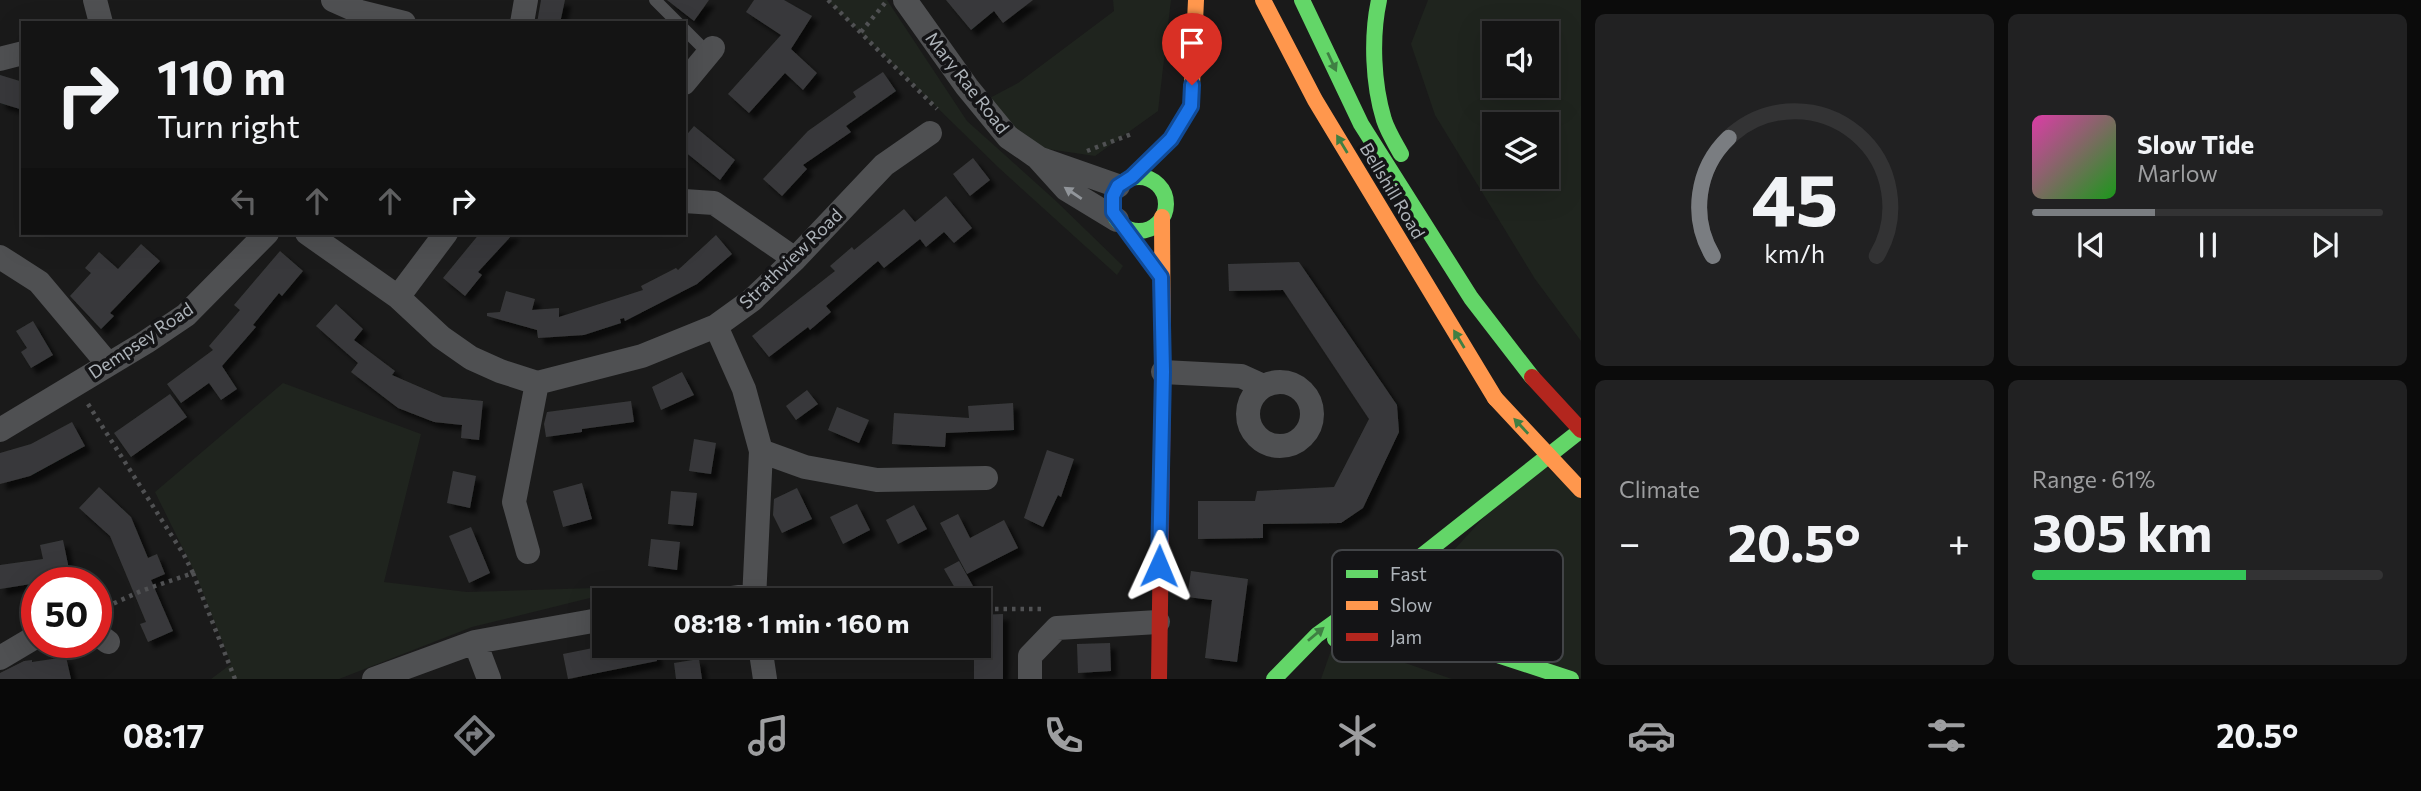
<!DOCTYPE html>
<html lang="en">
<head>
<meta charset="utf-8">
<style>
	body { margin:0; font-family:Commissioner,sans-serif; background:#212122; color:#f1f3f6; height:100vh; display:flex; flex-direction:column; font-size:26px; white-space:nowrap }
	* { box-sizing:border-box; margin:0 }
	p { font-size:23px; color:#9d9ea0 }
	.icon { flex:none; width:38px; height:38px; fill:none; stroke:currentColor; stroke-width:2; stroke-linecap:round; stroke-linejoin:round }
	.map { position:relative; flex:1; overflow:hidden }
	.sheet { display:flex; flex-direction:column; gap:14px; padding:14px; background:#0b0b0b; width:840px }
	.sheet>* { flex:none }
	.guide { position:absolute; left:21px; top:21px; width:665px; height:214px; border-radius:0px; box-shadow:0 7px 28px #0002,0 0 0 2px #333334; background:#141414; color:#f1f3f6; overflow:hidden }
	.controls { position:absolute; left:1482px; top:21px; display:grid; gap:14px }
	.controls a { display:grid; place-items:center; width:77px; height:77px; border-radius:0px; background:#141414; box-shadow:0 7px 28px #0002,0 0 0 2px #333334; font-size:35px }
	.speed { position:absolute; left:21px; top:567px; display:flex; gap:14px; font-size:35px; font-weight:700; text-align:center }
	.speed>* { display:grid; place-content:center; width:91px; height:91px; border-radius:50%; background:#141414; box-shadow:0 7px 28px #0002,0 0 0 2px #333334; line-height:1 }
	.speed .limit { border:10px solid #d22; background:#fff; color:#111 }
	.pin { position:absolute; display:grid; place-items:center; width:60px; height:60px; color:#fff; margin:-72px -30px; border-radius:50% 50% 50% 0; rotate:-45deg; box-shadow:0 0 7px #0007 }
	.pin .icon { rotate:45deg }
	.me { position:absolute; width:77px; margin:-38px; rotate:1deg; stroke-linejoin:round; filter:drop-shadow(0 0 5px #0008) }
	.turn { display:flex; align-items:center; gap:24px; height:147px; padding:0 21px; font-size:32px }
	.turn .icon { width:91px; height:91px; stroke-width:2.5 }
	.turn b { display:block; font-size:49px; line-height:60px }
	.lanes { display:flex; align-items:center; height:66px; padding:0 21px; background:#0003; justify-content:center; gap:35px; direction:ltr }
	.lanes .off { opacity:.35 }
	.big { font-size:52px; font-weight:700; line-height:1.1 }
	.sheet .tile { flex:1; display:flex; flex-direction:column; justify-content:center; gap:10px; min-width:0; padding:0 24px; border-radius:10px; background:#212122 }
	.sheet .dial { align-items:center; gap:0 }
	.dial svg { height:182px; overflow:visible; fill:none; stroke:#333334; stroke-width:7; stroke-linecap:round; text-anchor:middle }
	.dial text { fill:#f1f3f6; stroke:none }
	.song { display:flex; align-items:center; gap:21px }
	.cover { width:84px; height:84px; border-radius:10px; background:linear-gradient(135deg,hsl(320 70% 55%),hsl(120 70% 35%)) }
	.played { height:7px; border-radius:4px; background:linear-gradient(90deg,#7a7d81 35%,#333334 35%) }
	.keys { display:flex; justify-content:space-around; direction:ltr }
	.heat { display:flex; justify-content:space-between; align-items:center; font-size:38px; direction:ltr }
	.charge { height:10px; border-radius:5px; background:linear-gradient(90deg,#34c759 61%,#333334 0) }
	.sheet .tiles { flex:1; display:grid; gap:14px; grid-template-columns:repeat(2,1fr) }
	.trip { position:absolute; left:592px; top:588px; width:399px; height:70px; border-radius:0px; background:#141414; box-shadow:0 7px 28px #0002,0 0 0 2px #333334; font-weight:700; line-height:70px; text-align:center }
	.tabs { display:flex; height:112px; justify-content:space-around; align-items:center; background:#080808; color:#9d9ea0 }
	.tabs .icon { width:49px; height:49px }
	.tabs .selected { color:#7a7d81 }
	.tabs b { font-size:32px; color:#f1f3f6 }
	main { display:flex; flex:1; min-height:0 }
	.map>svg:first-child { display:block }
</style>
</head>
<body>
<main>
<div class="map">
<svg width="1581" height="679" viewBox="0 0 1581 679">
	<defs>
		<filter id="shadow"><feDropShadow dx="6" dy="6" stdDeviation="2" flood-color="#0009"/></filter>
	</defs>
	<rect width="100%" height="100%" fill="#1a1a1a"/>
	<!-- green -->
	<path fill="#1f241e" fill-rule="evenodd" d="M 827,0 L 887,0 L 967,121 L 1056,201 L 1123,266 L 1117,275 L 999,168 Z
		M 1113,0 L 1171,0 L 1158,111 L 1095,156 L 1034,147 L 986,100 L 1018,83 L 1114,11 Z
		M 1428,0 L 1581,0 L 1581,341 L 1535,279 L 1435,115 L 1411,44 ZM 1547,33 L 1547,86 L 1494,86 L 1494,33 ZM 1494,124 L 1547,124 L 1547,177 L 1494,177 Z
		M 283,383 L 421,434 L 384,582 L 467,592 L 656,586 L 602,595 L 472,627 L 339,679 L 211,679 L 231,664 L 196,575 L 155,492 Z
		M 1538,459 L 1581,499 L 1581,678 L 1377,633 Z
		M 1335,639 L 1452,679 L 1321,679 Z"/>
	<!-- building -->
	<path fill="#38393a" filter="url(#shadow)" d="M 541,0 L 565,0 L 560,23 L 537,23 Z
		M 667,0 L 709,0 L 694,21 Z
		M 754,0 L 784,0 L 812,16 L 791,49 L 817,73 L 803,90 L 785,73 L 749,113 L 728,94 L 781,35 L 746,12 Z
		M 946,0 L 1033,0 L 1003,23 L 994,11 L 971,30 Z
		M 883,72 L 896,91 L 846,126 L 851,132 L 803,165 L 807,169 L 782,196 L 763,179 L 808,131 L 856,97 L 853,92 Z
		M 0,75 L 23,82 L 23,110 L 0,103 Z
		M 694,126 L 735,160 L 720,180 L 684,151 L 684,138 Z
		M 973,158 L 990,180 L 970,196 L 953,174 Z
		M 946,196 L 972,228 L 954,243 L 944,232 L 926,247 L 920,239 L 884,268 L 878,261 L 826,306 L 831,312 L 810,330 L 808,327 L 769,357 L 752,336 L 835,271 L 830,266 L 852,247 L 854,250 L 904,209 L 915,222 Z
		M 480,233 L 514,233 L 478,272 L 482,275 L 465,296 L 443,278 Z
		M 716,235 L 732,254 L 697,284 L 625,321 L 624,318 L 620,319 L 621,323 L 584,335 L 538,338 L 537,330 L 487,316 L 487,313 L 500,312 L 506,291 L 535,299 L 532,310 L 559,308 L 559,317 L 643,290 L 641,286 L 676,268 L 678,270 Z
		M 141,244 L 160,261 L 110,313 L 114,316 L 101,329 L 70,296 L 91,273 L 85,268 L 99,252 L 118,269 Z
		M 280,251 L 303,271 L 282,296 L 279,293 L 253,325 L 256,327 L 222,366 L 237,389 L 221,400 L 209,383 L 181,403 L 167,384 L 213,350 L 209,346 L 240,310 L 234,305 Z
		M 1299,262 L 1397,405 L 1399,432 L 1363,508 L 1341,523 L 1263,524 L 1263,538 L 1198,539 L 1198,501 L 1255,501 L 1257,491 L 1334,487 L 1369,419 L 1283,290 L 1229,291 L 1228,264 Z
		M 336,304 L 363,329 L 354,340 L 395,371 L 392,375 L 443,397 L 483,401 L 479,440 L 461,438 L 462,425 L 434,422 L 398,408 L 351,372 L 358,363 L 316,326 Z
		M 33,321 L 53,355 L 31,368 L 21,352 L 27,348 L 16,331 Z
		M 682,372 L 694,395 L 661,410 L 652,387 Z
		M 807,390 L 818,404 L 796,420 L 786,406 Z
		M 170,394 L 187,417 L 131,457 L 114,433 Z
		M 631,401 L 634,422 L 582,429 L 582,432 L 546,437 L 544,424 L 547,412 Z
		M 1013,403 L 1014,430 L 946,433 L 945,447 L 892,444 L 894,413 L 969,418 L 968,406 Z
		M 837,407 L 869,420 L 859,443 L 828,430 Z
		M 72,422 L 85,446 L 30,476 L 0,484 L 0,453 L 31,444 Z
		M 694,439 L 716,443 L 711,474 L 689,471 Z
		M 1047,450 L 1074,459 L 1061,497 L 1058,495 L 1043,527 L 1024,518 Z
		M 453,471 L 476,476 L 470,508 L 447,503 Z
		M 582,483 L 592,519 L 563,527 L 553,491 Z
		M 99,487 L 131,517 L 148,558 L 157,554 L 165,574 L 151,580 L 173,631 L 148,642 L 140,624 L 146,622 L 110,536 L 79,508 Z
		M 797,488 L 812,519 L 782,533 L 773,515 L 774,499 Z
		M 671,491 L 697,493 L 693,526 L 668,524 Z
		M 857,504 L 870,530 L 843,544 L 830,517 Z
		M 914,505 L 927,529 L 898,544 L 886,520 Z
		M 958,514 L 970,538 L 1004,520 L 1018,548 L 967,574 L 940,523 Z
		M 471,527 L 490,573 L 469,583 L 449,536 Z
		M 651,539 L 680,542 L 677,570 L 648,566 Z
		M 63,540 L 69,569 L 55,572 L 57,583 L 37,583 L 0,589 L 0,565 L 43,559 L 40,545 Z
		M 959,561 L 973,586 L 959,595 L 944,569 Z
		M 1191,571 L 1248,579 L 1237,662 L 1205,658 L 1212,600 L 1187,597 Z
		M 1003,614 L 1003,679 L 974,679 L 974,659 L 978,659 L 978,615 Z
		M 1110,643 L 1111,671 L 1078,673 L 1077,644 Z
		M 603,646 L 654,646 L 657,661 L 568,679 L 563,654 Z
		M 66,657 L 71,679 L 0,679 L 0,673 L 24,661 L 32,660 L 32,662 Z
		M 699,659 L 702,679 L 676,679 L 674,663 Z"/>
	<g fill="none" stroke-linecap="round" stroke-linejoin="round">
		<!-- path -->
		<path stroke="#505153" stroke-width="4.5" stroke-dasharray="3.5 5" stroke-linecap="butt" d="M 828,0 L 937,109
			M 861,32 L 885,3
			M 1087,151 L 1134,133
			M 88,404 L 184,555 L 193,573 L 141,591 L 97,611
			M 193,573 L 235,679
			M 978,609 L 1044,609"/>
		<!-- lane -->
		<path stroke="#4f5052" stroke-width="12" d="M 655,0 L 678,23
			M 684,29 L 709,54"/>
		<!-- street -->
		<path stroke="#4f5052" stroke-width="24" d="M 95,0 L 101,23
			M 333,0 L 360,12 L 404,23
			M 905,0 L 967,87 L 1008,137 L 1037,157 L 1066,189 L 1117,220
			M 522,23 L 526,0
			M 0,59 L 23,53
			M 684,83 L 713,48
			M 1041,159 L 1118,186
			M 684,201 L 714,203 L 795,259
			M 307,233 L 398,297 L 441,337 L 471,358 L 500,371 L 537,383 L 642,356 L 716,326 L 752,300 L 795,259 L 884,165 L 930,133
			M 0,257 L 39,282 L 108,364
			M 398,297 L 446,233
			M 716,326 L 744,389 L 761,451 L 754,600
			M 1163,372 L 1241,376 L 1263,386
			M1248 414a32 32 0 1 1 64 0a32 32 0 1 1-64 0Z
			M 0,430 L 146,342 L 186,315 L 267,233
			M 761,451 L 805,467 L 877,480 L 986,478
			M 528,552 L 514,502 L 537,383
			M 718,600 L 754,595
			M 96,633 L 108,642
			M 475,642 L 489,679
			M 760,646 L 765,679
			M 0,658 L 37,636
			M 374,679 L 475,642 L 604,619
			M 1030,679 L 1030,656 L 1057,628 L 1158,622"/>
		<!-- fast -->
		<path stroke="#63d668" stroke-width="16" d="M 1302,0 L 1361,124 L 1471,298 L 1532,377
			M 1379,0 C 1371,37 1373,84 1384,120 C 1388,132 1395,143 1401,154
			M1112 204a27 27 0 1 1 54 0a27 27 0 1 1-54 0Z
			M 1335,639 L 1377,633 L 1430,633 L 1571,679
			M 1274,679 L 1317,635 L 1367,599 L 1581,430"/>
		<!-- slow -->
		<path stroke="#ff974d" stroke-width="16" d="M 1263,0 L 1315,100 L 1495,398
			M 1132,177 L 1171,139 L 1191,106 L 1196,0
			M 1162,217 L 1163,387"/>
		<!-- jam -->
		<path stroke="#b3261e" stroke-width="16" d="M 1159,679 L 1163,387"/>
		<!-- slow-bridge -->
		<path stroke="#ff974d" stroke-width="16" d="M 1495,398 L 1581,490"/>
		<!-- jam-bridge -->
		<path stroke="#b3261e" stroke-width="16" d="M 1532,377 L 1581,430"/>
	</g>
	<!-- one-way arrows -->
	<defs><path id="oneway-solid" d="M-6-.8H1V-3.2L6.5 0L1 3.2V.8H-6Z" transform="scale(1.75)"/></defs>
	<g fill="#3f7f43">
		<use href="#oneway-solid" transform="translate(1332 62) rotate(65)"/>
		<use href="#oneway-solid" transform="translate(1342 144) rotate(-121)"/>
		<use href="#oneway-solid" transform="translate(1459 339) rotate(-121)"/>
		<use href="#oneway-solid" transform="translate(1521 426) rotate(-133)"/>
		<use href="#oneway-solid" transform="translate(1316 634) rotate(-40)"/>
	</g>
	<use fill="#91959a" href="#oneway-solid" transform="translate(1073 193) rotate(-146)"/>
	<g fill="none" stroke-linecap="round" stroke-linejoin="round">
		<defs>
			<path id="route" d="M 1159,566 L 1163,372 L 1161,277 L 1113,212 L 1113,196 L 1118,186 L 1132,177 L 1171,139 L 1191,106 L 1192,85"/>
		</defs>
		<!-- route casing -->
		<use href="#route" stroke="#114b97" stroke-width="18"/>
		<!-- route -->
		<use href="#route" stroke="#1a73e8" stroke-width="12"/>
	</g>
	<g text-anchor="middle" stroke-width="7" stroke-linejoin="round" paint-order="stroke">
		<!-- street labels -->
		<g font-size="18" fill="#adb3b9" stroke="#141416">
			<text transform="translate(967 83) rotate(52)" y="6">Mary Rae Road</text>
			<text transform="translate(1392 191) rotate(59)" y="6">Bellshill Road</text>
			<text transform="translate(791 259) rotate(-44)" y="6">Strathview Road</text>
			<text transform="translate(141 341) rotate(-34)" y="6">Dempsey Road</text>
		</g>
	</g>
	<!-- legend -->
	<rect x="1332" y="550" width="231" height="112" rx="10" fill="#141416" stroke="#424447" stroke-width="2"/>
	<rect x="1346" y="570" width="32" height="8" fill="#63d668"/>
	<rect x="1346" y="601" width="32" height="9" fill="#ff974d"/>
	<rect x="1346" y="633" width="32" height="8" fill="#b3261e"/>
	<g font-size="19" fill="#adb3b9">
		<text x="1390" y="581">Fast</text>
		<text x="1390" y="612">Slow</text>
		<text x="1390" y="644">Jam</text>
	</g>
</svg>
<div class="controls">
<a><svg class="icon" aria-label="sound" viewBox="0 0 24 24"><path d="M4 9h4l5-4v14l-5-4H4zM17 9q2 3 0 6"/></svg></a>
<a><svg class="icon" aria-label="layers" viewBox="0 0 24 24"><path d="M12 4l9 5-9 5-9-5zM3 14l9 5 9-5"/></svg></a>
</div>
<div class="speed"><div class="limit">50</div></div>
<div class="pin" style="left:1192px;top:85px;background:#d93025"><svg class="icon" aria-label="arrive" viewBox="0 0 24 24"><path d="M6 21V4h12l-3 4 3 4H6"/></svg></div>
<svg class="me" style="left:1159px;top:566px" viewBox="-20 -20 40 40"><path d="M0-17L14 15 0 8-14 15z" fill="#1a73e8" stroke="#fff" stroke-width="4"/></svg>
<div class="trip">08:18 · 1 min · 160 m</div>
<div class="guide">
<div class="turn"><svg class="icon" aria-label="right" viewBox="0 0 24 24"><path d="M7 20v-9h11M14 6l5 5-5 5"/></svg><div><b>110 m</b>Turn right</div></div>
<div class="lanes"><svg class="icon off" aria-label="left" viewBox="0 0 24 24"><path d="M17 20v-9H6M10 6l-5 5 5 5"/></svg><svg class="icon off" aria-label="ahead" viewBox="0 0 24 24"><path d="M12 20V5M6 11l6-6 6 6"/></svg><svg class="icon off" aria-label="ahead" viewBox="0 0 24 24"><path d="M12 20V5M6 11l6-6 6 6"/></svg><svg class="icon" aria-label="right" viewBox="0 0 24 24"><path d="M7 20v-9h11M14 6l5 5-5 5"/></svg></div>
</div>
</div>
<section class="sheet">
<div class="tiles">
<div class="tile dial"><svg viewBox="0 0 100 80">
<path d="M14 69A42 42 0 1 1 86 69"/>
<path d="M14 69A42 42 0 0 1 21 17" stroke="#7a7d81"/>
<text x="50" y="56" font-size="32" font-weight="700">45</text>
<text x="50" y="72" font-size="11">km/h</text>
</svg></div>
<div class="tile">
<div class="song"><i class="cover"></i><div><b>Slow Tide</b><p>Marlow</p></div></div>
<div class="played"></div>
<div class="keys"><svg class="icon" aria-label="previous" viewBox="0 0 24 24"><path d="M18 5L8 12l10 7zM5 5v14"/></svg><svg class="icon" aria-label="pause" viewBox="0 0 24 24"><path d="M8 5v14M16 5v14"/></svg><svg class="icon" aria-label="next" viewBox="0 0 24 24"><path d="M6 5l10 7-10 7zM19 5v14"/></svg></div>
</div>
<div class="tile"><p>Climate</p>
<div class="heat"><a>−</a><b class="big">20.5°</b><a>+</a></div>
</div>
<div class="tile"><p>Range · 61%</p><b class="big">305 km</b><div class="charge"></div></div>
</div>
</section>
</main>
<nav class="tabs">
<b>08:17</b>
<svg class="icon selected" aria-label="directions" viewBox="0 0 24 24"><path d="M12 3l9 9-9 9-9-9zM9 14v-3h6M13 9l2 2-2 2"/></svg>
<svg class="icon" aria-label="music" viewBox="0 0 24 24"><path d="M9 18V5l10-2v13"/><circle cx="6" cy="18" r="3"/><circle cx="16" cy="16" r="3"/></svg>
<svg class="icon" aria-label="phone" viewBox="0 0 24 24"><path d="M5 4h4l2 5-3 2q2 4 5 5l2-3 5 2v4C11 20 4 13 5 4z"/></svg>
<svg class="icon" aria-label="climate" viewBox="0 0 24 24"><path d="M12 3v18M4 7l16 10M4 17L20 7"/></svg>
<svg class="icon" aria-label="car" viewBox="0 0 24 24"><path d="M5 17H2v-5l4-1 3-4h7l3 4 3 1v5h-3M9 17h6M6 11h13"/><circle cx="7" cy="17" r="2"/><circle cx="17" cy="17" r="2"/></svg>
<svg class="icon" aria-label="filters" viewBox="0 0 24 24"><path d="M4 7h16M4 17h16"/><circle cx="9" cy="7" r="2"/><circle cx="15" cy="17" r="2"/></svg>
<b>20.5°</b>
</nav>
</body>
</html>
